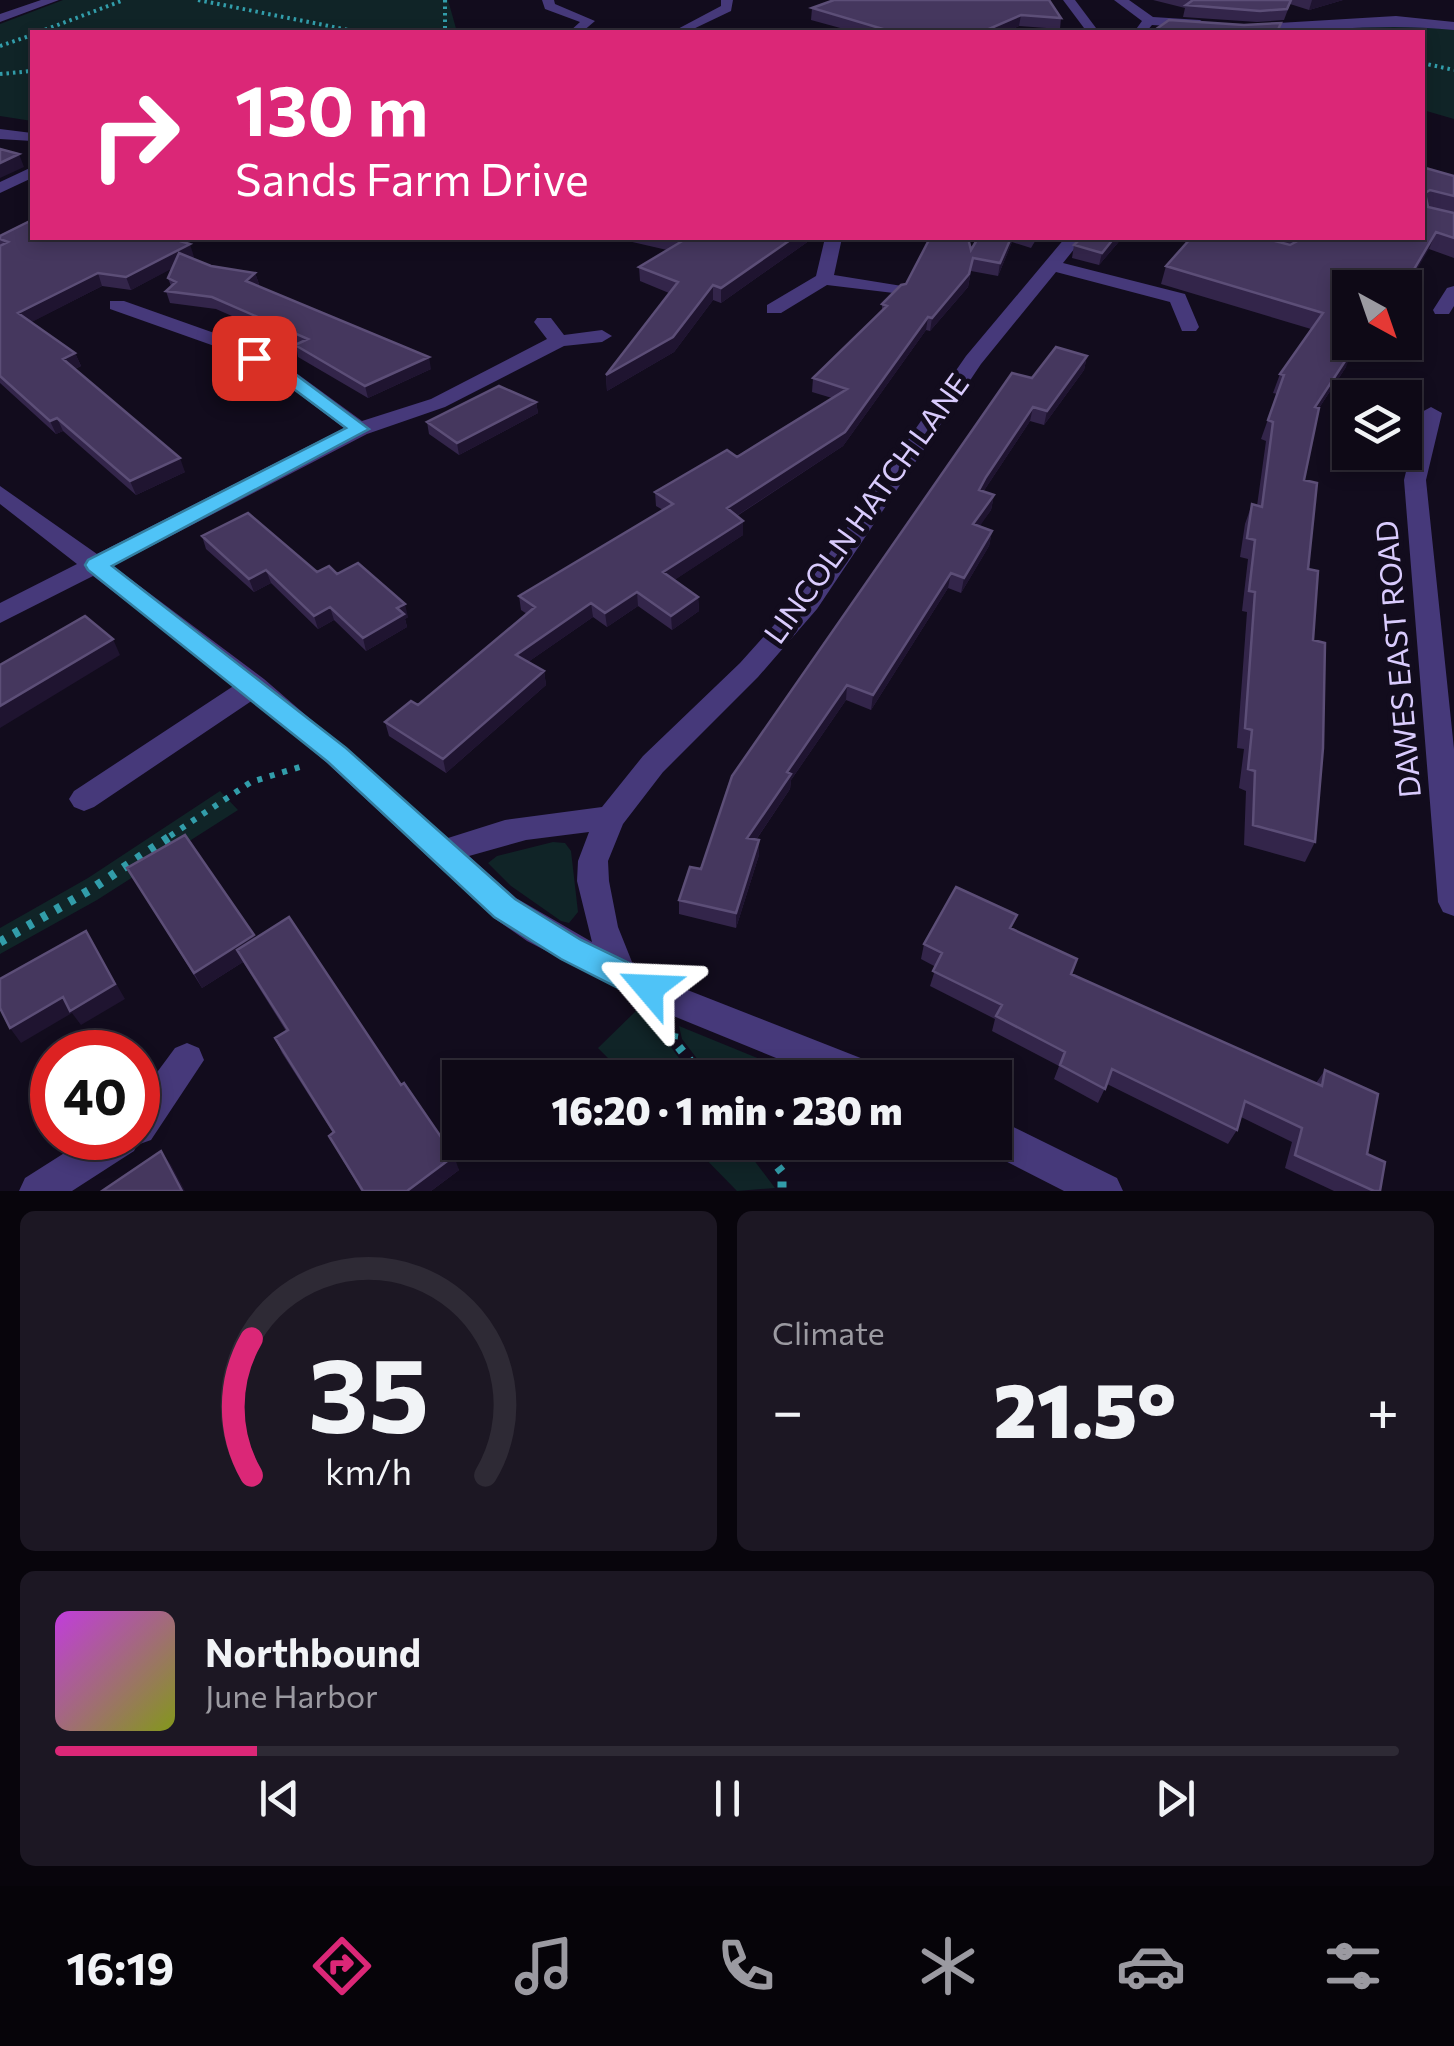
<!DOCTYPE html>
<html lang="en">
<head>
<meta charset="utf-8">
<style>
	body { margin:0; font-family:Commissioner,sans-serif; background:#1c1723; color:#f1f3f6; height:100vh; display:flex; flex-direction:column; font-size:38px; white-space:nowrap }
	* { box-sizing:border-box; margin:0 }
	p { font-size:32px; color:#9b9aa1 }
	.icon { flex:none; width:55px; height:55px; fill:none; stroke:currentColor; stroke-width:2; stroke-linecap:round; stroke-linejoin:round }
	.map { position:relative; height:1191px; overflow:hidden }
	.drawer { display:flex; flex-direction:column; gap:20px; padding:20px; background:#08050c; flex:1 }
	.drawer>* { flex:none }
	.hud { position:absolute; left:30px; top:30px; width:1395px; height:210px; border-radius:0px; box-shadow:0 5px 15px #0003,0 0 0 2px #2e2a35; background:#db2777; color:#fff; overflow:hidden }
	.needle { width:65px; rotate:140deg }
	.buttons { position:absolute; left:1332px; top:270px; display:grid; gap:20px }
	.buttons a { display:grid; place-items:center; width:90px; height:90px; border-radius:0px; background:#0e0916; box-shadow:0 5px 15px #0003,0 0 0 2px #2e2a35; font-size:50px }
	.speed { position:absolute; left:30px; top:1030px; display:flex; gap:20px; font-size:50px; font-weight:700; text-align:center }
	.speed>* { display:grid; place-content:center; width:130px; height:130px; border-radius:50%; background:#0e0916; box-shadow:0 5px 15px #0003,0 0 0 2px #2e2a35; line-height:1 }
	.speed .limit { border:15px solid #d22; background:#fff; color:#111 }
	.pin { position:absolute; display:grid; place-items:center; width:85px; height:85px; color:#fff; margin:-42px; border-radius:20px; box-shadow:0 5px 15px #0006 }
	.me { position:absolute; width:110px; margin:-55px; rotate:296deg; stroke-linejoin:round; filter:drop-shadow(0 0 8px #0008) }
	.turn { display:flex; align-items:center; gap:35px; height:210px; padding:0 40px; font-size:45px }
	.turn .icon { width:130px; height:130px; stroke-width:2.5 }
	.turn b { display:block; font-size:70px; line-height:85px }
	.big { font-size:75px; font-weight:800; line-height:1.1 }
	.drawer .card { flex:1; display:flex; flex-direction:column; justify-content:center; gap:15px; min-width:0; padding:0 35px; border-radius:15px; background:#1c1723 }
	.drawer .dial { align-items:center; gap:0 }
	.dial svg { height:260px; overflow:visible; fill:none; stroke:#2e2a35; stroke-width:7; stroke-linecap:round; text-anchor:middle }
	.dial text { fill:#f1f3f6; stroke:none }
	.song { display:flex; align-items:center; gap:30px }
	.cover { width:120px; height:120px; border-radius:15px; background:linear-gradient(135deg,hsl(290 70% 55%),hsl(70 70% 35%)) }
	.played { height:10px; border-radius:5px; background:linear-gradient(90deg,#db2777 15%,#2e2a35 15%) }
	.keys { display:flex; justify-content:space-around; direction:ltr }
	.heat { display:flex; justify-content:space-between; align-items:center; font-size:55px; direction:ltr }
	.drawer .tiles { flex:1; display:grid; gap:20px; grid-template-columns:1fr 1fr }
	.card:last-child { grid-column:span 2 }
	.trip { position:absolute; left:442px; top:1060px; width:570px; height:100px; border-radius:0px; background:#0e0916; box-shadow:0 5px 15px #0003,0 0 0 2px #2e2a35; font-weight:800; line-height:100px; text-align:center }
	.dock { display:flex; height:160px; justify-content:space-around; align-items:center; background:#060409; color:#9b9aa1 }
	.dock .icon { width:70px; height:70px }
	.dock .on { color:#db2777 }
	.dock b { font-size:45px; color:#f1f3f6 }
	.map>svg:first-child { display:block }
</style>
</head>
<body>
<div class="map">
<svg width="1454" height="1191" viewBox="0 0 1454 1191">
	<rect width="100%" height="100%" fill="#120c1d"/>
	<!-- green -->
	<path fill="#102427" d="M 63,0 L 448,0 L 457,32 L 32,32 L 32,121 L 0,116 L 0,24 Z
		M 1396,23 L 1454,29 L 1454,119 L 1423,110 L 1422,32 L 1312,32 Z
		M 220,791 L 238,810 L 97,900 L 0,954 L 0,928 L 88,878 Z
		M 553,842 L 565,843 L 571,851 L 578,912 L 569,923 L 561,921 L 511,886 L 488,863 L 497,856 Z
		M 640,1007 L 659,1017 L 662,1035 L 693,1077 L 627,1077 L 598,1048 Z
		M 679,1026 L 804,1077 L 711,1077 L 682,1039 Z
		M 690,1143 L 741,1143 L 775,1188 L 737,1191 Z"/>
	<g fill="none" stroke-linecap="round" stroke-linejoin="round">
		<!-- path-far2 -->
		<path stroke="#329daa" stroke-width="4" stroke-dasharray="2.5 4" stroke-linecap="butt" d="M 198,0 L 359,32
			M 445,0 L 445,32
			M 39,32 L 124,0
			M 0,46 L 32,35
			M 1422,63 L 1454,70
			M 0,74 L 32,71"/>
		<!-- path-far1 -->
		<path stroke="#329daa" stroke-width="6" stroke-dasharray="5 8" stroke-linecap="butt" d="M 170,836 L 251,782 L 303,766"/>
		<!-- path -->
		<path stroke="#329daa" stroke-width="9" stroke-dasharray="6 10" stroke-linecap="butt" d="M 0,942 L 90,890 L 174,834
			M 674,1033 L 673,1040 L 704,1078
			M 758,1142 L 782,1172 L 782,1191"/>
		<!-- minor -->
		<path fill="#46397a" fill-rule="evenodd" d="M 41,0 L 59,0 L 0,22 L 0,14 Z
			M 542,0 L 554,0 L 555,4 L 595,21 L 582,32 L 569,32 L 580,22 L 545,9 Z
			M 721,0 L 733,0 L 731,11 L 687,32 L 672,32 L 721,6 Z
			M 1063,0 L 1075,0 L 1099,32 L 1087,32 Z
			M 1114,0 L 1129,0 L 1153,17 L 1200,20 L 1206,24 L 1200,28 L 1152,25 L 1146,32 L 1134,32 L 1142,21 Z
			M 1396,16 L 1454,22 L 1454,30 C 1383,22 1315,32 1244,32 L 1239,29 L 1245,25 Z
			M 0,129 L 32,133 L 32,141 L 0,139 Z
			M 32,167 L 32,178 L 0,193 L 0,182 Z
			M 825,238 L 842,238 L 834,275 L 902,286 L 902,294 L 827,285 L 781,313 L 767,313 L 767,305 L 816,276 Z
			M 1065,238 L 1083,238 L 1063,263 L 1185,294 L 1199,327 L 1196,331 L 1182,331 L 1170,302 L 1056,272 L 981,364 L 817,609 L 758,677 L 663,772 L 623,824 L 608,861 L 609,881 L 618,927 L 632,962 L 690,991 L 881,1066 L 885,1078 L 825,1078 L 666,1013 L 527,941 L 494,918 L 327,763 L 253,700 L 94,807 L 84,811 L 74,807 L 69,799 L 74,791 L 235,685 L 93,576 L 0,623 L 0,603 L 77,564 L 0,504 L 0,486 L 97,554 L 344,428 L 274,375 L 220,348 L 110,309 L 110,301 L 124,301 L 234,340 L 288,367 L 362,421 L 431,399 L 547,339 L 534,322 L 537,318 L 551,318 L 564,335 L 602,330 L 612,336 L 602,342 L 564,346 L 445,407 L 367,434 L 113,566 L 264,679 L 448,838 L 505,820 L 602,807 L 643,756 L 740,663 L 799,597 L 966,356 ZM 589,832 L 578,861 L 577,881 L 592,942 L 516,898 L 469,856 L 526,840 Z
			M 1454,286 L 1454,306 L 1449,314 L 1435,314 L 1433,310 L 1447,288 Z
			M 1431,407 L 1442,413 L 1426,480 L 1454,749 L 1454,916 L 1443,912 L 1438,902 L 1404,480 L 1420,413 Z
			M 187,1043 L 199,1048 L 204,1060 L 151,1140 L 137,1145 L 134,1151 L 72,1191 L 19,1191 L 25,1178 L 88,1138 L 138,1138 L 138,1098 L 175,1048 Z
			M 995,1118 L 1117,1178 L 1123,1191 L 1064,1191 L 982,1149 L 979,1142 L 995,1142 Z"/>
	</g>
	<!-- wall -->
	<path fill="#33254a" d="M 834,0 L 1061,18 L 1060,29 L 1019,26 L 1006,32 L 855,32 L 811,20 L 812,8 Z
		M 1153,0 L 1343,0 L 1309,10 L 1290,4 L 1284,20 L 1257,22 L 1183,17 L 1185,8 Z
		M 1422,167 L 1454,176 L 1454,258 L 1429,249 L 1350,288 L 1346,367 L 1319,408 L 1304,480 L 1313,640 L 1315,842 L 1305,862 L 1244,845 L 1246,791 L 1239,788 L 1244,749 L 1237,748 L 1247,612 L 1242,611 L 1248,559 L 1240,557 L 1245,524 L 1252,504 L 1257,506 L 1266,441 L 1261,439 L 1277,394 L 1273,393 L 1280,374 L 1311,329 L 1161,284 L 1166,266 L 1191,238 L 1422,238 Z
		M 0,236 L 194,257 L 191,258 L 211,266 L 255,273 L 259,284 L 257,286 L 431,369 L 368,398 L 298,357 L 296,344 L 216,309 L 170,303 L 166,291 L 171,286 L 168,278 L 172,268 L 131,290 L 102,286 L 31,322 L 75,353 L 81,366 L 75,369 L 185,472 L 136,495 L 63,431 L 56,434 L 0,383 Z
		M 615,238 L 813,238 L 721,303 L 713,300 L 674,352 L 607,391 L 606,375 L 669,293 L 640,281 L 639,267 L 667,250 Z
		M 978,238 L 1037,238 L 1031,248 L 1012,242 L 998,276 L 971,271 L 968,287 L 930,331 L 926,330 L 843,446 L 737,516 L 743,535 L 674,580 L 698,597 L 699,611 L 672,630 L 638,606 L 607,627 L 593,617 L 528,662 L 544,671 L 546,685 L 446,773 L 389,736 L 385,722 L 418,705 L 527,614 L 521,610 L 519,596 L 663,510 L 656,506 L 655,492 L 737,457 L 832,398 L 812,392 L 813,378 L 882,311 L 882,304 L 906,284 L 971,250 Z
		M 1122,238 L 1099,265 L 1072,258 L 1074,245 Z
		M 1087,356 L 1084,370 L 1044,425 L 1030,421 L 983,492 L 994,495 L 991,510 L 979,526 L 992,531 L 989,546 L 961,593 L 948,588 L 871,710 L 846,700 L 791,780 L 790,789 L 756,840 L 759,840 L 759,855 L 736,928 L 679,914 L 679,900 L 1032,378 Z
		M 536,402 L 538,413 L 459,455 L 429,434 L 427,422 Z
		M 202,536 L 317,572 L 337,574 L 408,617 L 405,619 L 407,627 L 366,651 L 334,620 L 318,629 L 271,583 L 254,592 L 206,549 Z
		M 127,868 L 255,938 L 401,1085 L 459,1170 L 431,1191 L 361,1191 L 329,1136 L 333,1133 L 282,1053 L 275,1038 L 286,1031 L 243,962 L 202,988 Z
		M 1013,929 L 1077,959 L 1072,974 L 1316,1083 L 1325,1070 L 1367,1154 L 1374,1191 L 1334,1191 L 1285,1168 L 1292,1142 L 1241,1117 L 1237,1130 L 1228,1144 L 1107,1084 L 1098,1103 L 1054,1079 L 1059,1066 L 992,1031 L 995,1019 L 930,986 L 936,967 L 921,959 L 924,944 Z"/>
	<!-- shaded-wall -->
	<path fill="#1f1430" d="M 1312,0 L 1343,0 L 1309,10 Z
		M 1021,15 L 1019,26 L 1006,32 L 982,32 Z
		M 19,154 L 24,167 L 0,178 L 0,163 Z
		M 1436,232 L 1429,249 L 1405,290 L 1405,288 L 1403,288 Z
		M 793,238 L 813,238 L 721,303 L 721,288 Z
		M 1011,238 L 1013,238 L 1012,242 L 998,276 L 1000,263 Z
		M 1114,238 L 1122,238 L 1099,265 L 1102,253 Z
		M 190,244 L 194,257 L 131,290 L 126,277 Z
		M 973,258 L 968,287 L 930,331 L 932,318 Z
		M 98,273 L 102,286 L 24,326 L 18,313 Z
		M 255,273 L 259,284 L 250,293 L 246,281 Z
		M 713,285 L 713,300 L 674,352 L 607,391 L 606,375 Z
		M 928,317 L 926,330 L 843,446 L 727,522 L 727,508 Z
		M 1353,349 L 1346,367 L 1307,426 L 1315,407 Z
		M 75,353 L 81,366 L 68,372 L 63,359 Z
		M 1087,356 L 1084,370 L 1044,425 L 1047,411 Z
		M 429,357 L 431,369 L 368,398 L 365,386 Z
		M 536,402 L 538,413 L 459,455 L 457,443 Z
		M 1033,407 L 1030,421 L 983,492 L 979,490 L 986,477 Z
		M 57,418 L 63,431 L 56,434 L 50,421 Z
		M 180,458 L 185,472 L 136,495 L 130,481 Z
		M 994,495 L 991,510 L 971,539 L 973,524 Z
		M 743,521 L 743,535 L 664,587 L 663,572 Z
		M 992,531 L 989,546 L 961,593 L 964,578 Z
		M 266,570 L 271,583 L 254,592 L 249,579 Z
		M 951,573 L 948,588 L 871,710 L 873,695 Z
		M 637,592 L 638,606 L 607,627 L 605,613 Z
		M 698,597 L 699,611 L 672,630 L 671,616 Z
		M 591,603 L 593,617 L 518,669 L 516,655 Z
		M 405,604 L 408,617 L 405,619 L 407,627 L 366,651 L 363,638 L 397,608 Z
		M 330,607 L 334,620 L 318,629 L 314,616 Z
		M 113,639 L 120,655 L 0,728 L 0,706 Z
		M 544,671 L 546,685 L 446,773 L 443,759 Z
		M 847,685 L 846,700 L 791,780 L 790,789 L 747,853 L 747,838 L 787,772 Z
		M 759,840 L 759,855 L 736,928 L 736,913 Z
		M 86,931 L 125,999 L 81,1025 L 72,1013 L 21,1043 L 10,1028 L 63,997 Z
		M 254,935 L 261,951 L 237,950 L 243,962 L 202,988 L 194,973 Z
		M 161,1151 L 171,1165 L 185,1191 L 182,1191 Z
		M 454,1156 L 459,1170 L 431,1191 L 407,1191 Z"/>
	<!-- building -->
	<path fill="#45375e" stroke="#5c4e77" stroke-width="2.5" d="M 834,0 L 1049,0 L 1061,18 L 1021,15 L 982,32 L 893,32 L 812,8 Z
		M 1193,0 L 1291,0 L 1287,9 L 1260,11 L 1186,5 Z
		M 1169,20 L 1244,25 L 1281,23 L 1277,32 L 1152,32 Z
		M 0,149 L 19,154 L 0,163 Z
		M 1422,167 L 1454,176 L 1454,196 L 1430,190 L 1425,193 L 1428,207 L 1454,213 L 1454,238 L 1436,232 L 1403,288 L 1350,288 L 1350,342 L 1355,342 L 1353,349 L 1315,407 L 1319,408 L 1304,480 L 1317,483 L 1308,569 L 1318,571 L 1313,640 L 1325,643 L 1323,748 L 1315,842 L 1253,825 L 1255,771 L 1248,769 L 1252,730 L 1245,728 L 1255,592 L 1249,591 L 1255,540 L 1247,538 L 1252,504 L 1262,507 L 1273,422 L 1268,420 L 1284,375 L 1280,374 L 1323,313 L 1166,266 L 1191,238 L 1264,238 L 1290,245 L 1303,238 L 1422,238 Z
		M 32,220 L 32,238 L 170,238 L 190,244 L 126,277 L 98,273 L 18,313 L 75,353 L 63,359 L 180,458 L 130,481 L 57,418 L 50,421 L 0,376 L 0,246 L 8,242 L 0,239 L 0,236 Z
		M 673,238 L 793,238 L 721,288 L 713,285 L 673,337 L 606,375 L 678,282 L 639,267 L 684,240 Z
		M 930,238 L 968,238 L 971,250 L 978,238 L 1011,238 L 1000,263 L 973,258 L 969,274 L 932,318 L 928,317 L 845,432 L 727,508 L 743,521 L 663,572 L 698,597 L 671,616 L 637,592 L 605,613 L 591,603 L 516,655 L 544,671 L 443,759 L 385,722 L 411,701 L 418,705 L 535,607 L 519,596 L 673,504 L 655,492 L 727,450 L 737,457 L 847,389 L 813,378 L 887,306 L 882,304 L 901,285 L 906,284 Z
		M 1081,238 L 1114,238 L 1102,253 L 1074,245 Z
		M 179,253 L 211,266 L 255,273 L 246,281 L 429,357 L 365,386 L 295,345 L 308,339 L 212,297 L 166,291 L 176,282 L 168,278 Z
		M 1056,347 L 1087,356 L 1047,411 L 1033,407 L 986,477 L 979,490 L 994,495 L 973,524 L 992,531 L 964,578 L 951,573 L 873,695 L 847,685 L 787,772 L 791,774 L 747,838 L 759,840 L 736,913 L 679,900 L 690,867 L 701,869 L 732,776 L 1012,373 L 1032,378 Z
		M 499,386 L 536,402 L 457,443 L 427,422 Z
		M 248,513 L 317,572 L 329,566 L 337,574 L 358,563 L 405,604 L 397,608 L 404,614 L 363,638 L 330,607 L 314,616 L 266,570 L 249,579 L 202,536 Z
		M 85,616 L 113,639 L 0,706 L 0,665 Z
		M 185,835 L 254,935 L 194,973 L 127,868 Z
		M 956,887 L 1017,915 L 1010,928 L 1077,959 L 1071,974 L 1322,1086 L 1325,1070 L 1378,1094 L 1367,1154 L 1385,1162 L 1380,1191 L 1374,1191 L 1295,1155 L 1302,1128 L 1245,1101 L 1237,1130 L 1112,1069 L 1105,1089 L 1060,1065 L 1065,1052 L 996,1016 L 1002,1005 L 933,971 L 942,953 L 924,944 Z
		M 289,917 L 401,1085 L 404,1083 L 454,1156 L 407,1191 L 363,1191 L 329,1136 L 334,1132 L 275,1038 L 288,1030 L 237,950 Z
		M 86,931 L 115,984 L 70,1011 L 63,997 L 10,1028 L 0,1008 L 0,979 Z
		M 161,1151 L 182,1191 L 102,1191 Z"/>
	<!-- route -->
	<path fill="#4fc3f7" stroke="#337fa1" stroke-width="2.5" d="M 254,352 L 287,368 L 369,429 L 112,566 L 346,748 L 515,899 L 581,940 L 660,978 L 664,988 L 660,998 L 649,1002 L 638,998 L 561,959 L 494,917 L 328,762 L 88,570 L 85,565 L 88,560 L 346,428 L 275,375 L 248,361 L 248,354 Z"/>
	<g text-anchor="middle" stroke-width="10" stroke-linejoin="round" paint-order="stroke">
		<!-- street labels -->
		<g font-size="30" fill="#d9cbfd" stroke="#120c1d">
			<text transform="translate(867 509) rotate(-54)" y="10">LINCOLN HATCH LANE</text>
			<text transform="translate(1399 659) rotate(-95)" y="10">DAWES EAST ROAD</text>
		</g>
	</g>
</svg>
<div class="buttons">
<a><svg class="needle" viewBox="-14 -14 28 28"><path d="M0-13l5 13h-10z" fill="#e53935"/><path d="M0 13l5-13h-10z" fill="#9b9aa1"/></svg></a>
<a><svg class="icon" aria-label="layers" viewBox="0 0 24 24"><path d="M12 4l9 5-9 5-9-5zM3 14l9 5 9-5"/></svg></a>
</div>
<div class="speed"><div class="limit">40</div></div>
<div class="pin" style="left:254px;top:358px;background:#d93025"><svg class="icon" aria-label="arrive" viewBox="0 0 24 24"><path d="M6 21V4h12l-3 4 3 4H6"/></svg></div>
<svg class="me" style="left:649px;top:988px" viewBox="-20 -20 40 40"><path d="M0-17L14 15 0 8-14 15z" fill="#4fc3f7" stroke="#fff" stroke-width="4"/></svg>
<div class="trip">16:20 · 1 min · 230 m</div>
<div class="hud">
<div class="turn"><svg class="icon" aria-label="right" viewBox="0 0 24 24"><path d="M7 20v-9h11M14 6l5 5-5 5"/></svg><div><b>130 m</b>Sands Farm Drive</div></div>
</div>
</div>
<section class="drawer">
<div class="tiles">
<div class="card dial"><svg viewBox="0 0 100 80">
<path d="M14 69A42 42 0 1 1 86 69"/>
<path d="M14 69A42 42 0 0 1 14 27" stroke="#db2777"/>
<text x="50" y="56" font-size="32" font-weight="700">35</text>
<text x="50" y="72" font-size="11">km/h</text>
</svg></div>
<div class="card"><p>Climate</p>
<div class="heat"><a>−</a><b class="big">21.5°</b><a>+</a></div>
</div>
<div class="card">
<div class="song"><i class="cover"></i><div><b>Northbound</b><p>June Harbor</p></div></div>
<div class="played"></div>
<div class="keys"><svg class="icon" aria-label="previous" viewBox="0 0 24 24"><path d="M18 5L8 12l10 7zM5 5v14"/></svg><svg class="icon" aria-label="pause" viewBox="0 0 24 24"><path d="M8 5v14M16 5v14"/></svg><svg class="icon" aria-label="next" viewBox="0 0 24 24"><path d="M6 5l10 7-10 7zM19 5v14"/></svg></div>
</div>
</div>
</section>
<nav class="dock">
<b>16:19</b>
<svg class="icon on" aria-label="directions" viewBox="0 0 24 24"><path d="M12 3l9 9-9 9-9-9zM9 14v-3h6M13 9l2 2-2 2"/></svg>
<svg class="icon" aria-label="music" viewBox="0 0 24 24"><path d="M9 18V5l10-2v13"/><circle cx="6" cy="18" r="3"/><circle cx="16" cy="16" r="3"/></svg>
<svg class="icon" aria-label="phone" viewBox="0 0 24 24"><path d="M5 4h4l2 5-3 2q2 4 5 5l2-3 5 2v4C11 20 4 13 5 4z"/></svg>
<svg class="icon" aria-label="climate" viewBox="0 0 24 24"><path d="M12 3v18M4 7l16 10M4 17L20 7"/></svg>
<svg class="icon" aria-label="car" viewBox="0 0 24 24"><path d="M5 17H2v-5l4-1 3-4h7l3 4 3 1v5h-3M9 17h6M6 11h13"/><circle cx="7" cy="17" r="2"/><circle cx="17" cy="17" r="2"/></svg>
<svg class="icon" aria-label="filters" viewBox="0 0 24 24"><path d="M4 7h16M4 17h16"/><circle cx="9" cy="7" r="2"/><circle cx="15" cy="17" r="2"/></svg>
</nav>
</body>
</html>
